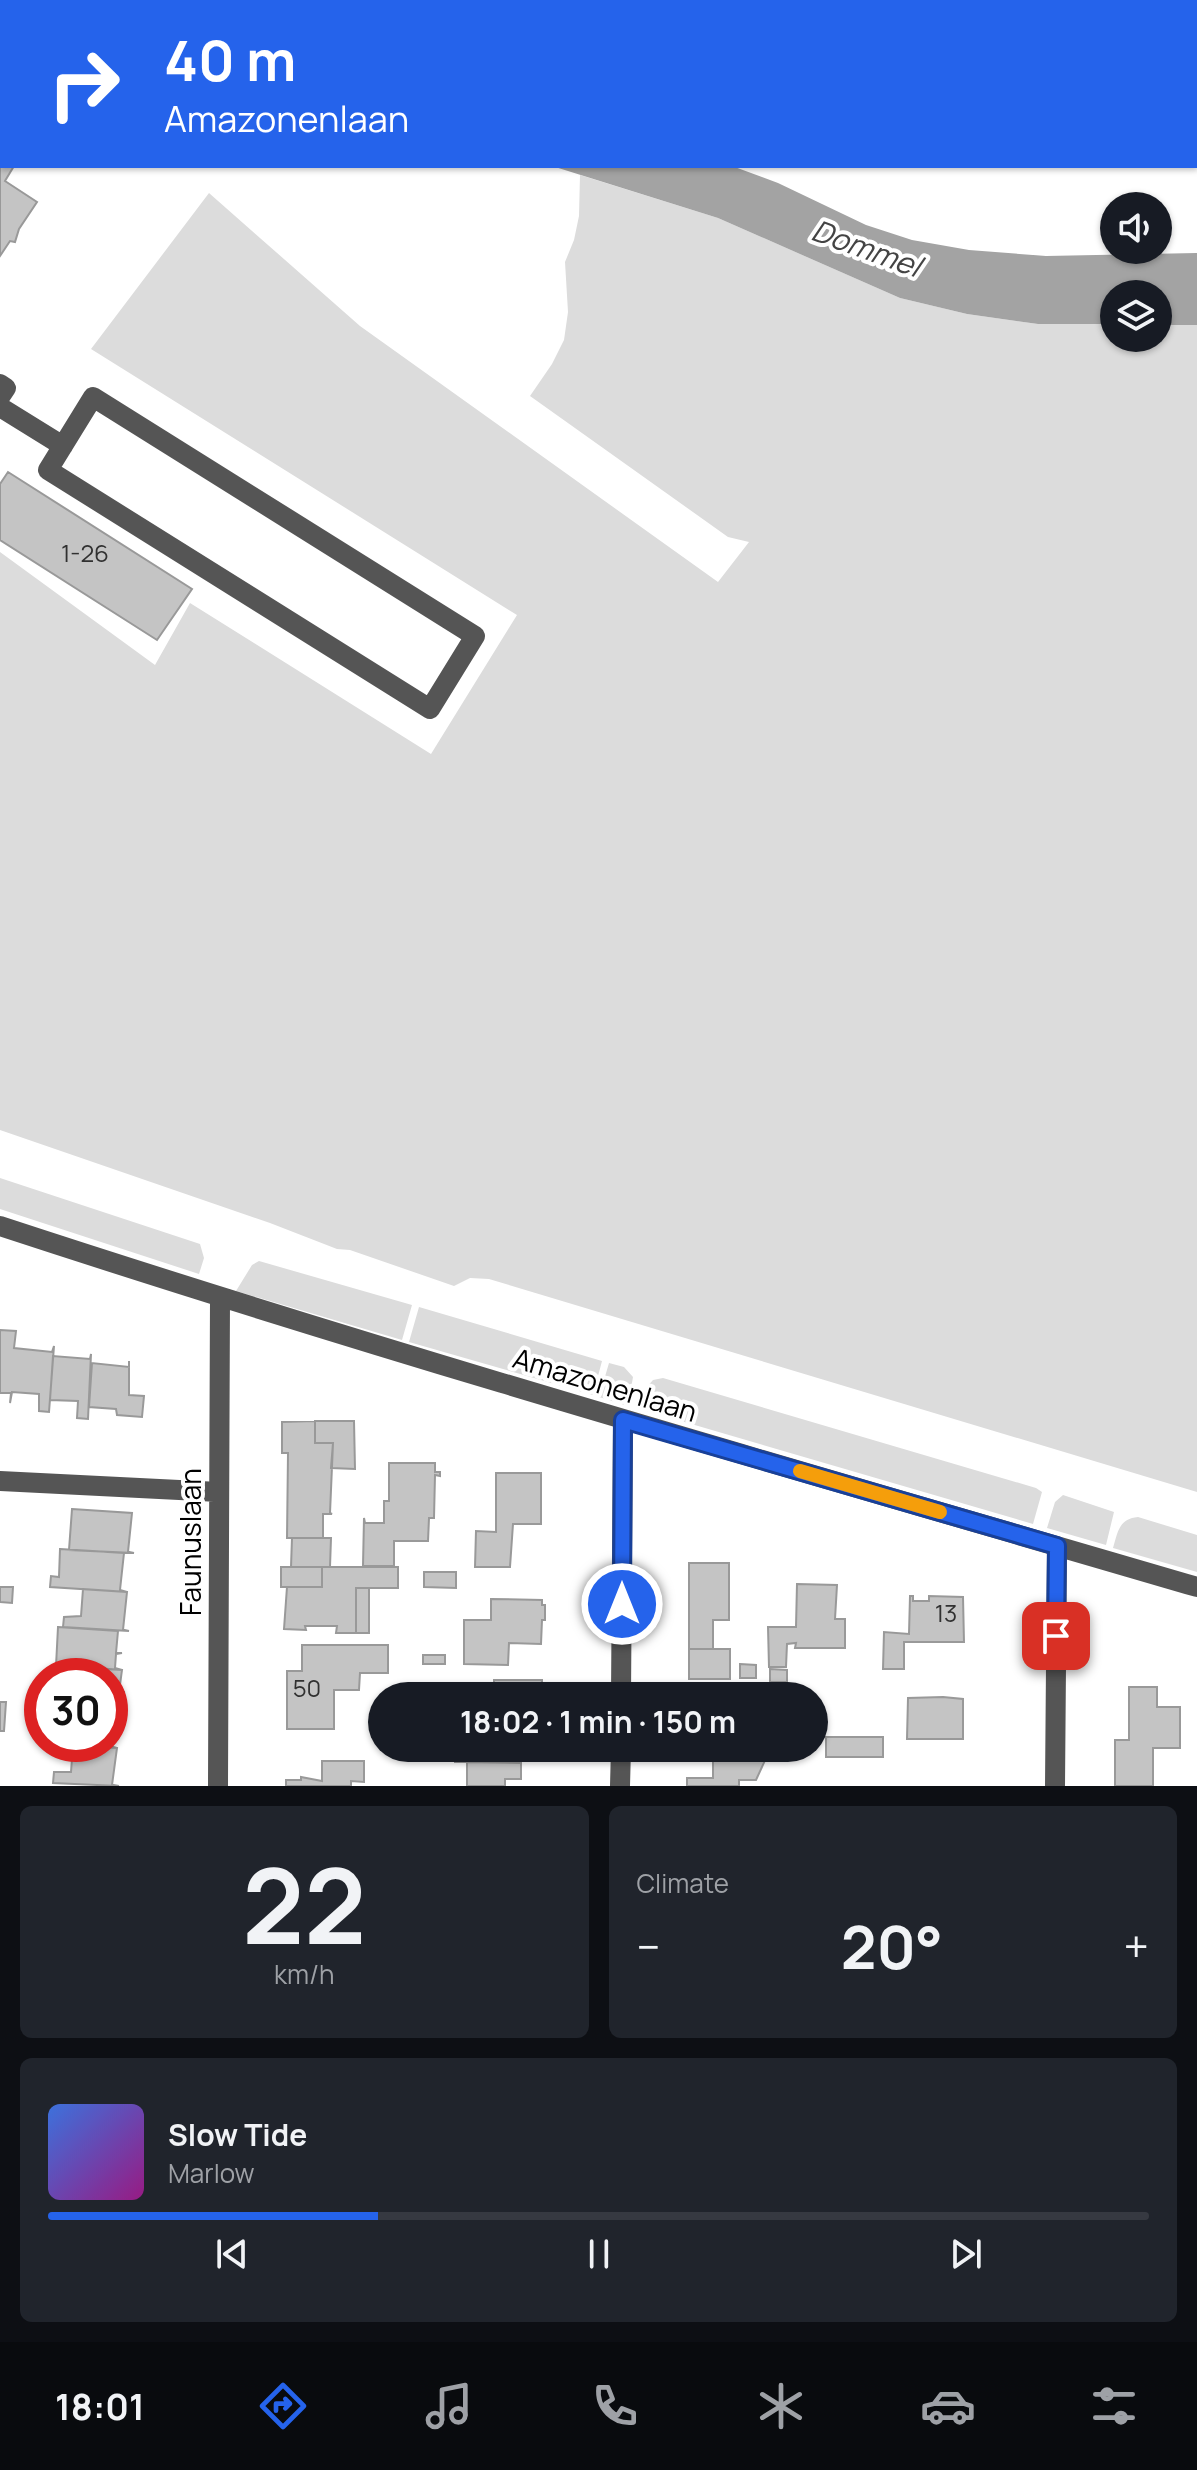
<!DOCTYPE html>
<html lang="en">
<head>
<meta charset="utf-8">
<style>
	body { margin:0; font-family:Manrope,sans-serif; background:#20242c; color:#f1f3f6; height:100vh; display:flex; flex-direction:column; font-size:30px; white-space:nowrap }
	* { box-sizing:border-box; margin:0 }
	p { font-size:26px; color:#9ea1a6 }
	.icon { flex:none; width:44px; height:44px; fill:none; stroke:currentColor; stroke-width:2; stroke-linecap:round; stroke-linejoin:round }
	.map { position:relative; height:1786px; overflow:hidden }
	.details { display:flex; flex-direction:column; gap:20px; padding:20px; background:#0d0f14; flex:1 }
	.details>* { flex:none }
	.guide { position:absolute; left:0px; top:0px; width:1198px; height:168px; box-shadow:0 2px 6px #0004; background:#2563eb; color:#fff; overflow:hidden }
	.buttons { position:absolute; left:1100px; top:192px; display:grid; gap:16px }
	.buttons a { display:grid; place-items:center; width:72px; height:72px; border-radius:50%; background:#171b24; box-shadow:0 2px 6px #0004; font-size:40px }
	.speed { position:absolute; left:24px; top:1658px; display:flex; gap:16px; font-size:40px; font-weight:700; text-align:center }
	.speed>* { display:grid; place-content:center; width:104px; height:104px; border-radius:50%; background:#171b24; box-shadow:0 2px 6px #0004; line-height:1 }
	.speed .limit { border:12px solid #d22; background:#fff; color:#111 }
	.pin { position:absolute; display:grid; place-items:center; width:68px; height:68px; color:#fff; margin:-34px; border-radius:16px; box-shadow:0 4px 12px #0006 }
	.me { position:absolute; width:88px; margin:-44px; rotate:0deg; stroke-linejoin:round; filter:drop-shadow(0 0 6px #0008) }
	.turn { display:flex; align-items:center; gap:28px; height:168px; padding:0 32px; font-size:36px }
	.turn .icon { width:104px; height:104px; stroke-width:2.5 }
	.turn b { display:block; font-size:56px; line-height:68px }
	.big { font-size:60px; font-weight:700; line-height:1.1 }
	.details .tile { flex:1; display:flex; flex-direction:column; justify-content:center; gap:12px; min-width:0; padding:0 28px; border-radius:12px; background:#20242c }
	.details .dial { align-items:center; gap:0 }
	.dial b { font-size:104px; line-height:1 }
	.song { display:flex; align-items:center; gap:24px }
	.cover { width:96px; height:96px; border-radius:12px; background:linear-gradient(135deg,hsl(220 70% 55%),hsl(310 70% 35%)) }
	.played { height:8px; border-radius:4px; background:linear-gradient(90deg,#2563eb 30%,#363941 30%) }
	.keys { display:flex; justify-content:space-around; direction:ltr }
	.heat { display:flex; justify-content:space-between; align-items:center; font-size:44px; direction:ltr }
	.details .tiles { flex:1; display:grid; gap:20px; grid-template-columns:1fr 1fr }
	.tile:last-child { grid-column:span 2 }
	.trip { position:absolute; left:368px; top:1682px; width:460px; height:80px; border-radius:40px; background:#171b24; box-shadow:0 2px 6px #0004; font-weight:700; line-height:80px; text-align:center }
	.tab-bar { display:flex; height:128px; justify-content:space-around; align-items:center; background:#090b0e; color:#9ea1a6 }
	.tab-bar .icon { width:56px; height:56px }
	.tab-bar .on { color:#2563eb }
	.tab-bar b { font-size:36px; color:#f1f3f6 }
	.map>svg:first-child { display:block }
</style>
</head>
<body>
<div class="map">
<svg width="1197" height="1786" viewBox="0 0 1197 1786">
	<rect width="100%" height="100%" fill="#fff"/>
	<!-- green -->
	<path fill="#dcdcdc" d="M 0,0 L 252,0 L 255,2 L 2,2 L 2,33 Z
		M 643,0 L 1108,0 L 1112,2 L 648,2 Z
		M 580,175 L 718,218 L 900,298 L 967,314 L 1038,324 L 1114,324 L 1114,338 L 1158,338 L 1158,325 L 1197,325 L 1197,1492 L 489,1279 L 470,1278 L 454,1286 L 350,1250 L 337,1249 L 270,1223 L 0,1130 L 0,552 L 155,665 L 190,603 L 431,754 L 517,615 L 91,349 L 209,193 L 360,326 L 718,582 L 749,542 L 728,537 L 530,396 L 552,364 L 564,340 L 568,312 L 565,262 L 574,240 L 579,216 Z
		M 0,1178 L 200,1244 L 204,1258 L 199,1274 L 0,1209 Z
		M 259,1261 L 412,1305 L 402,1340 L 236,1291 L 252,1265 Z
		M 419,1307 L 602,1361 L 593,1395 L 409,1342 Z
		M 609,1363 L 624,1367 L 633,1377 L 628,1406 L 599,1397 Z
		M 663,1378 L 1036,1488 L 1042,1492 L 1033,1524 L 640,1409 L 645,1389 L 653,1380 Z
		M 1063,1495 L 1114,1512 L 1106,1545 L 1047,1528 L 1055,1502 Z
		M 1138,1517 L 1197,1535 L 1197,1572 L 1113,1548 C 1118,1531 1119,1519 1138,1517 Z"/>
	<!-- water -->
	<path fill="#a3a3a3" d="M 552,166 L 732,166 L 778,183 L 866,225 L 912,240 L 969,250 L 1046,256 L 1197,253 L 1197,325 L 1158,325 L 1158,294 L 1114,294 L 1114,324 L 1038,324 L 967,314 L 900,298 L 718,218 Z"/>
	<!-- building -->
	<path fill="#c4c4c4" stroke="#999" stroke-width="2" d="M 0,120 L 2,166 L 14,166 L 5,181 L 37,202 L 19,229 L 15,242 L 10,241 L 0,256 Z
		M 8,472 L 192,589 L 157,640 L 0,540 L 0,484 Z
		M 0,1330 L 16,1331 L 14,1348 L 52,1352 L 54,1346 L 49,1412 L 39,1411 L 39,1394 L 12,1392 L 10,1403 L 11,1393 L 0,1393 Z
		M 91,1354 L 88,1419 L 77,1418 L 78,1401 L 50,1400 L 53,1356 L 90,1359 Z
		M 129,1361 L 129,1395 L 144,1396 L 142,1417 L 117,1415 L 116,1409 L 89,1407 L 92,1363 L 129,1367 Z
		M 315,1421 L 315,1443 L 333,1443 L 330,1513 L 332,1514 L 323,1514 L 323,1538 L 287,1538 L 288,1453 L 282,1453 L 282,1422 Z
		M 315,1421 L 354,1421 L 355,1469 L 331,1468 L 333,1443 L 315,1443 Z
		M 389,1463 L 435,1463 L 435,1472 L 440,1472 L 440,1476 L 435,1475 L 434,1518 L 429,1518 L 428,1541 L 394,1541 L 394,1566 L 363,1566 L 364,1518 L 365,1523 L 384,1523 L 384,1501 L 389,1501 Z
		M 496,1473 L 541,1473 L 541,1524 L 513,1524 L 510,1567 L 475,1567 L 476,1531 L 496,1532 Z
		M 72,1509 L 132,1513 L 128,1552 L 134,1553 L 69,1550 Z
		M 292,1538 L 331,1538 L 330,1567 L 291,1567 Z
		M 60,1549 L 124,1553 L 120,1590 L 127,1592 L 50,1587 L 51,1576 L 59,1577 Z
		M 689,1563 L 729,1563 L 729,1620 L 713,1620 L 713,1649 L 689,1649 Z
		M 281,1567 L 322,1567 L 322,1587 L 281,1587 Z
		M 322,1567 L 398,1567 L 398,1588 L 356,1588 L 356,1633 L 336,1633 L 337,1626 L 305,1626 L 306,1630 L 284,1629 L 287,1587 L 322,1587 Z
		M 424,1572 L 456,1572 L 456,1588 L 424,1587 Z
		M 797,1584 L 837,1585 L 835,1619 L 845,1619 L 845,1648 L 795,1648 L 796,1643 L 787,1644 L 786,1667 L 769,1667 L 768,1627 L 796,1627 Z
		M 0,1587 L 13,1587 L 12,1603 L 0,1602 Z
		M 356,1588 L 369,1588 L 369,1633 L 356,1633 Z
		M 83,1589 L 127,1592 L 123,1630 L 129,1631 L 63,1627 L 64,1617 L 81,1616 Z
		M 910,1596 L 913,1596 L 913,1601 L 929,1601 L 929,1596 L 963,1597 L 964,1642 L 904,1642 L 904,1669 L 883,1669 L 884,1632 L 909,1634 Z
		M 491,1599 L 542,1600 L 542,1605 L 545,1605 L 545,1620 L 542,1620 L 541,1644 L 509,1643 L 508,1665 L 464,1664 L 464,1620 L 491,1620 Z
		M 58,1627 L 118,1631 L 116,1653 L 122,1653 L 116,1654 L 115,1668 L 122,1670 L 56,1666 Z
		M 302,1645 L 388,1645 L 388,1673 L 360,1673 L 359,1690 L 334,1690 L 334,1729 L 287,1729 L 287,1671 L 302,1671 Z
		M 689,1649 L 730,1649 L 730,1679 L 689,1679 Z
		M 423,1655 L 445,1655 L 445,1664 L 423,1664 Z
		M 740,1664 L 756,1665 L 756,1678 L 740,1678 Z
		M 53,1665 L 122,1670 L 119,1692 L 125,1692 L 119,1693 L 118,1707 L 124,1709 L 110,1708 L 110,1676 L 52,1676 Z
		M 770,1669 L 787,1670 L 787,1682 L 770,1682 Z
		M 494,1680 L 542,1680 L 542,1696 L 494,1696 Z
		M 705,1684 L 766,1684 L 766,1696 L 721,1696 L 721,1685 Z
		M 1129,1687 L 1157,1687 L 1157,1707 L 1180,1707 L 1180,1748 L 1153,1748 L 1153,1786 L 1115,1786 L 1115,1740 L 1129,1740 Z
		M 943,1697 L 963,1699 L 963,1739 L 907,1739 L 908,1698 Z
		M 0,1702 L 6,1702 L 4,1731 L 0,1731 Z
		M 110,1708 L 114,1708 L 114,1712 L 111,1731 L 118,1732 L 111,1732 L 110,1746 L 117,1748 L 51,1744 L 110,1744 Z
		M 826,1737 L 883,1737 L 883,1757 L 826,1757 Z
		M 73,1745 L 117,1748 L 112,1785 L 119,1786 L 53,1783 L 54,1772 L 71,1772 Z
		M 455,1748 L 495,1748 L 495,1761 L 498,1762 L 455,1762 Z
		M 713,1755 L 738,1756 L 767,1756 L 756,1780 L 739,1780 L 739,1786 L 687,1786 L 687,1778 L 713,1778 Z
		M 322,1761 L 364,1761 L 364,1782 L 351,1781 L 351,1786 L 286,1786 L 286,1780 L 301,1780 L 301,1777 L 322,1781 Z
		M 467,1762 L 521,1763 L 521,1779 L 505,1779 L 505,1786 L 467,1786 Z"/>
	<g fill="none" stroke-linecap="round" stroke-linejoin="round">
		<!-- minor -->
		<path stroke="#555" stroke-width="20" d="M 0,384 L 6,388 L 0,397
			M 93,397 L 475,636 L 430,709 L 48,470 Z
			M 0,407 L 63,446
			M 0,1226 C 396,1356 797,1470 1197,1587
			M 0,1481 L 219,1492
			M 621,1696 L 623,1420
			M 218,1786 L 220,1299
			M 620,1786 L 621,1748
			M 1055,1786 L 1057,1546"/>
	</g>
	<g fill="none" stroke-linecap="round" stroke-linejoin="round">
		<defs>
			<path id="route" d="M 622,1604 L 623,1420 L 1057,1546 L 1056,1636"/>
		</defs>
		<!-- route casing -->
		<use href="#route" stroke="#184099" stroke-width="20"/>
		<!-- route -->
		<use href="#route" stroke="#2563eb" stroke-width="14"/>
		<!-- slow -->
		<path stroke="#f59e0b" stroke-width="14" d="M 800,1471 L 940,1512"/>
	</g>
	<g text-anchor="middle" stroke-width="8" stroke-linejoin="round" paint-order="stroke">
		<!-- number labels -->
		<g font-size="24" fill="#313131">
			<text x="85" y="562">1-26</text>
			<text x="946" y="1622">13</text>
			<text x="307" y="1697">50</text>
		</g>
		<!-- street labels -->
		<g font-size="28" fill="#000" stroke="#fff">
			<text transform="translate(605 1385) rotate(17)" y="10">Amazonenlaan</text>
			<text transform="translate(191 1542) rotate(-90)" y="10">Faunuslaan</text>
		</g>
		<!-- water labels -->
		<g font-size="30" font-style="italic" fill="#444" stroke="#fff">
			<text transform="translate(866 249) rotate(20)" y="10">Dommel</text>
		</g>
	</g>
</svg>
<div class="buttons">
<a><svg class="icon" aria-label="sound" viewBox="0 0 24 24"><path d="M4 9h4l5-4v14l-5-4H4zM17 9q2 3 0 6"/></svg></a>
<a><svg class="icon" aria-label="layers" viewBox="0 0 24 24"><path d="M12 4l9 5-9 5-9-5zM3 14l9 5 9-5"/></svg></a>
</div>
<div class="speed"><div class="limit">30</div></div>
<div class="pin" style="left:1056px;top:1636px;background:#d93025"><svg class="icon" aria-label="arrive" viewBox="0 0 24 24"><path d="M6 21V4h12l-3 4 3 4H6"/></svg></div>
<svg class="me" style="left:622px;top:1604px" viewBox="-20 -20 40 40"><circle r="17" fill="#2563eb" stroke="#fff" stroke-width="3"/><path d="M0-11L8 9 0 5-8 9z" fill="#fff"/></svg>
<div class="trip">18:02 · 1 min · 150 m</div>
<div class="guide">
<div class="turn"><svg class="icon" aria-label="right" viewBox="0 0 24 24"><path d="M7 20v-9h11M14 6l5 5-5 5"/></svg><div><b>40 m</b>Amazonenlaan</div></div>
</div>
</div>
<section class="details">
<div class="tiles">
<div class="tile dial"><b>22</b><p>km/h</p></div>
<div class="tile"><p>Climate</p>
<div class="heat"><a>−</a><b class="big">20°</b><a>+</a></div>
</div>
<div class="tile">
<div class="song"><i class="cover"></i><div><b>Slow Tide</b><p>Marlow</p></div></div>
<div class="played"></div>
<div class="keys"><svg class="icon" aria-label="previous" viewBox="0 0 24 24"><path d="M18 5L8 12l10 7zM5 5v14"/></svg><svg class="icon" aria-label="pause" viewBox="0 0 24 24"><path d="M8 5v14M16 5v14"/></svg><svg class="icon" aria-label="next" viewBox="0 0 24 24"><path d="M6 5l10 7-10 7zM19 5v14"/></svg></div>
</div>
</div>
</section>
<nav class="tab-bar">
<b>18:01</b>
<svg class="icon on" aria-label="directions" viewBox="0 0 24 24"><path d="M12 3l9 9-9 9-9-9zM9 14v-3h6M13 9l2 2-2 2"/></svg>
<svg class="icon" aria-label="music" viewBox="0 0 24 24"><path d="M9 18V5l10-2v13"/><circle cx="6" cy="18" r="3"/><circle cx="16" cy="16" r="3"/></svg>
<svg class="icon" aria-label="phone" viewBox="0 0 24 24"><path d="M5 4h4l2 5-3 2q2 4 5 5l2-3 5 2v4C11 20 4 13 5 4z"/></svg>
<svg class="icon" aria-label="climate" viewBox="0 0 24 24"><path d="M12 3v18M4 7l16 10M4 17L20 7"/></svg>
<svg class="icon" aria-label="car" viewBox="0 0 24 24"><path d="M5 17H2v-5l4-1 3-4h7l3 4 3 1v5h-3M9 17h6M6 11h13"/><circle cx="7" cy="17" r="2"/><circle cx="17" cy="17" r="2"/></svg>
<svg class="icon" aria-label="filters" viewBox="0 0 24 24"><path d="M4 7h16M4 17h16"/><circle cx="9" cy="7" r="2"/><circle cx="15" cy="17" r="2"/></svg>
</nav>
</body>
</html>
